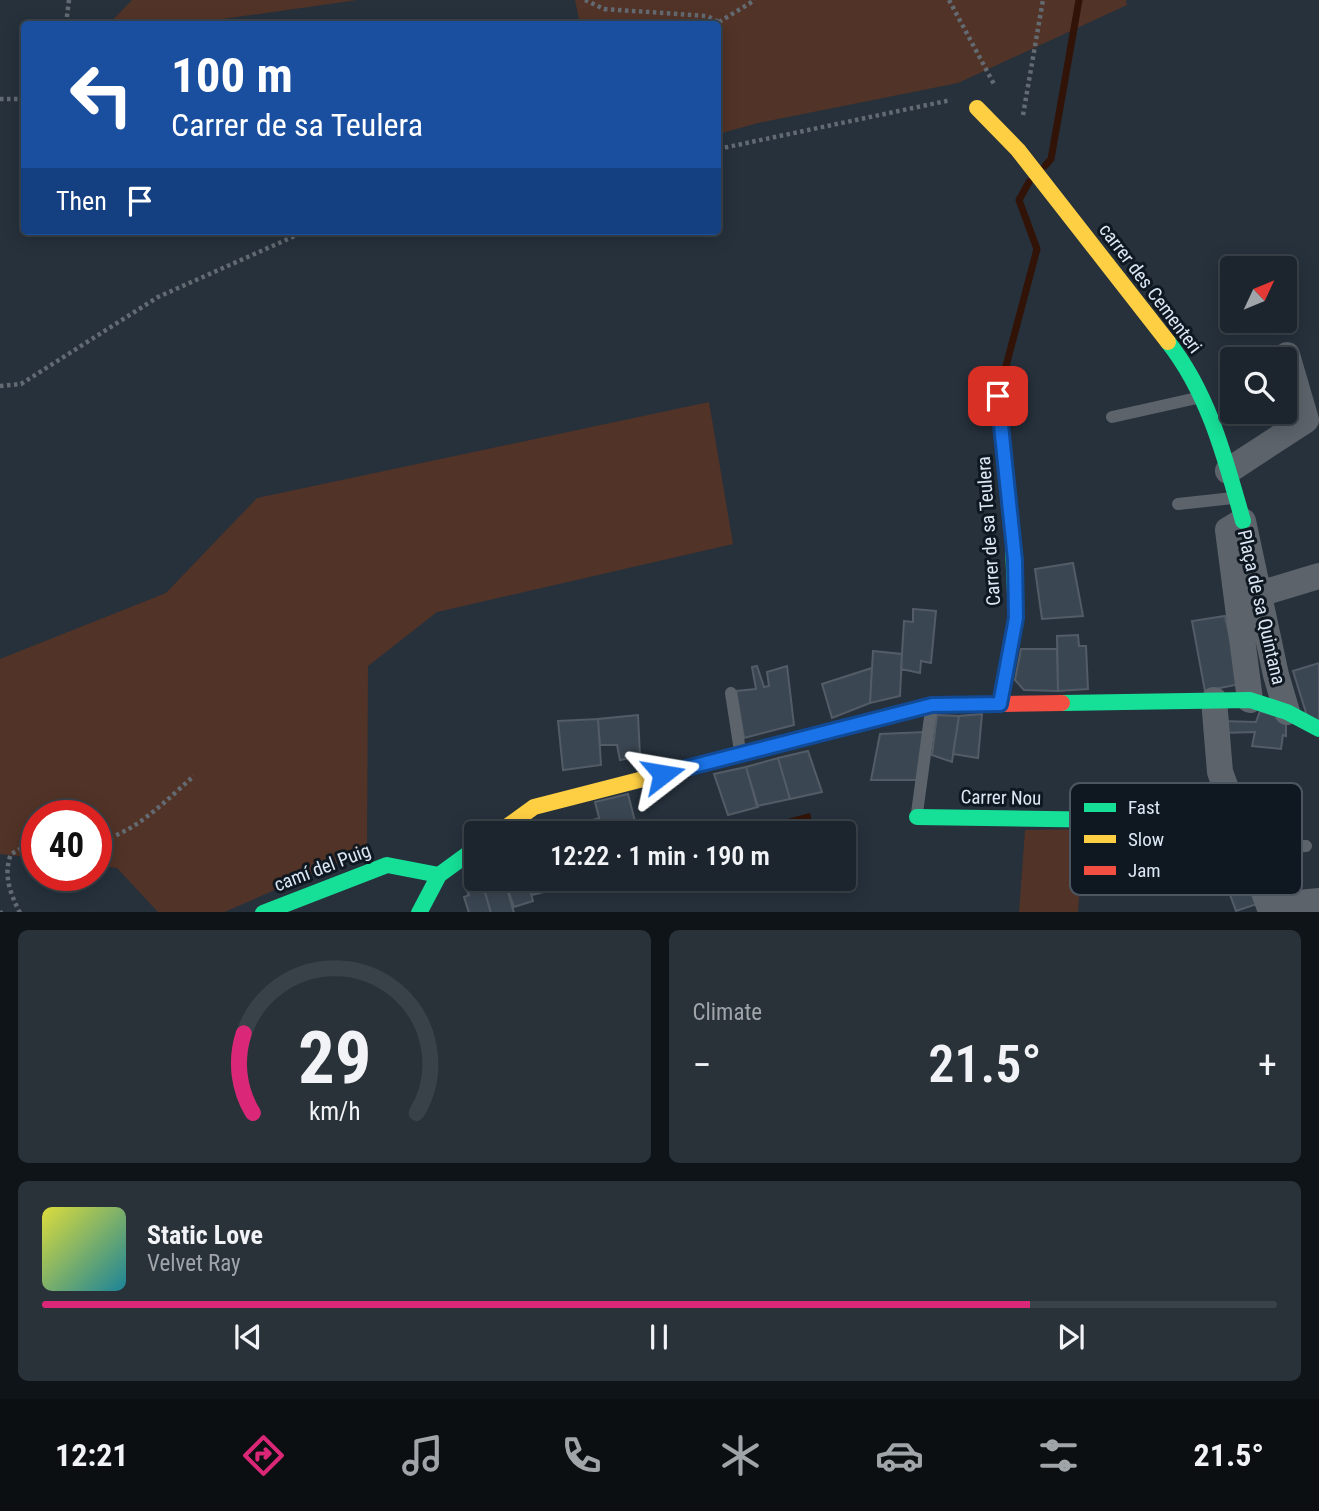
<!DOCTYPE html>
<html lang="en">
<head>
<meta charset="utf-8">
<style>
	body { margin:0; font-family:"Roboto Condensed",sans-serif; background:#293139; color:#f1f3f6; height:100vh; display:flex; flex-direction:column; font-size:26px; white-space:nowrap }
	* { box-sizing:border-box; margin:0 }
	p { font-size:23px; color:#a0a5aa }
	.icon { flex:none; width:38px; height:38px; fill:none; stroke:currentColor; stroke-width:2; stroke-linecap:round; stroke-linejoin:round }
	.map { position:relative; height:912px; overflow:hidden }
	.panel { display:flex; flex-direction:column; gap:18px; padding:18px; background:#0f1419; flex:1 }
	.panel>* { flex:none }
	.top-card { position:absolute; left:21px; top:21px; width:700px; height:214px; border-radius:7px; box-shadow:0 4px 18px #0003,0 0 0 2px #3a4249; background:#1a4fa0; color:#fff; overflow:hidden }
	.needle { width:46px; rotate:46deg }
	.controls { position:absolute; left:1220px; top:256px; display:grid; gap:14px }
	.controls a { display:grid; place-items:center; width:77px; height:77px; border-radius:7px; background:#1c252d; box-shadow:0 4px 18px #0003,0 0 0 2px #3a4249; font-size:35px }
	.speed { position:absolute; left:21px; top:800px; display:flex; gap:14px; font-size:35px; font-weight:700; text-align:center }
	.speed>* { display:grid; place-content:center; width:91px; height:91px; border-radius:50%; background:#1c252d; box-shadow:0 4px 18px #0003,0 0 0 2px #3a4249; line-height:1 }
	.speed .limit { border:10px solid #d22; background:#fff; color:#111 }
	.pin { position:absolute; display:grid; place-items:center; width:60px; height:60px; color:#fff; margin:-30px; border-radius:14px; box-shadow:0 4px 10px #0006 }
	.me { position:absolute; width:77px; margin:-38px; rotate:76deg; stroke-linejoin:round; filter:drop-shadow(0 0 5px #0008) }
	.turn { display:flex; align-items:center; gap:24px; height:147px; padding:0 35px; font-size:32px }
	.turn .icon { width:91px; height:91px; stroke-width:2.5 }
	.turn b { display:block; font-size:49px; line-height:60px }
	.then { display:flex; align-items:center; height:66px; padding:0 35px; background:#0003; gap:14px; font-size:26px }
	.big { font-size:52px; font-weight:600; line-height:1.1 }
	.panel .card { flex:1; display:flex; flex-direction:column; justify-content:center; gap:10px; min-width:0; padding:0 24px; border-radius:10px; background:#293139 }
	.panel .dial { align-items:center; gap:0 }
	.dial svg { height:182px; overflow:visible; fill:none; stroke:#3a4249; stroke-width:7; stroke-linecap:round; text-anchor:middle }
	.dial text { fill:#f1f3f6; stroke:none }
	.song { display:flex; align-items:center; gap:21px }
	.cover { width:84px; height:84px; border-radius:10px; background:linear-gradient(135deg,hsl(60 70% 55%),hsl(190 70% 35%)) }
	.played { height:7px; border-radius:4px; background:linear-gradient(90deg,#db2777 80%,#3a4249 80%) }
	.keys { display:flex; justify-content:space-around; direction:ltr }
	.heat { display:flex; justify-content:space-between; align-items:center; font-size:38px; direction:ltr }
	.panel .tiles { flex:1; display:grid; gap:18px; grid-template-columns:1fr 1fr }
	.card:last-child { grid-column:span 2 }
	.trip { position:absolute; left:464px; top:821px; width:392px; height:70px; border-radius:7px; background:#1c252d; box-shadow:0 4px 18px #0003,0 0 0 2px #3a4249; font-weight:600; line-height:70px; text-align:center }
	.tab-bar { display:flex; height:112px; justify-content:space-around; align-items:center; background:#0b0f12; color:#a0a5aa }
	.tab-bar .icon { width:49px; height:49px }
	.tab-bar .on { color:#db2777 }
	.tab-bar b { font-size:32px; color:#f1f3f6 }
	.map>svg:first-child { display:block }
</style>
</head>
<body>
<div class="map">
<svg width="1319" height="913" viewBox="0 0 1319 913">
	<rect width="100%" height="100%" fill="#26313c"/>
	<!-- green -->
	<path fill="#523327" d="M 132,0 L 357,0 L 188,24 L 109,24 Z
		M 575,0 L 1126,0 L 1127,5 L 958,83 L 758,123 L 718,134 L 718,24 L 580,24 Z
		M 709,402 L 733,544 L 437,612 L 368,666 L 367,850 L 222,913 L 158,912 L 117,868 L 96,865 L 96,816 L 37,816 L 37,858 L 0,854 L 0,659 L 166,593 L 257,498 Z
		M 1084,829 L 1078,912 L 1019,913 L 1025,830 Z"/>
	<!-- water -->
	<path fill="#321307" d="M 810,813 L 812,822 L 769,833 L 747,833 L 746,830 Z"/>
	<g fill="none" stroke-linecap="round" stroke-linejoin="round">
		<!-- stream -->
		<path stroke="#321307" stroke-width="7" d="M 1045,166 L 1051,159 L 1079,0
			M 998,396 L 1037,249 L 1019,200 L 1029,182"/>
	</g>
	<!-- building -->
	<path fill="#3a4652" stroke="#535c66" stroke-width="2" d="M 1073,563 L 1083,616 L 1042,619 L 1035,569 Z
		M 913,609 L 936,611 L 931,663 L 921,661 L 920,673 L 901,669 L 904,621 L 913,622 Z
		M 1225,616 L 1240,684 L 1205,691 L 1192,621 Z
		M 1078,635 L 1079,646 L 1086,646 L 1088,689 L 1058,691 L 1057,636 Z
		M 1021,649 L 1057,649 L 1058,691 L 1024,690 L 1015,680 Z
		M 873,651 L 902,654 L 900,696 L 870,703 Z
		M 1319,663 L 1319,721 L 1307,716 L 1293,671 Z
		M 757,666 L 764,687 L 769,686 L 767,672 L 787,666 L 794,725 L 744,738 L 736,691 L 756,689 L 752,667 Z
		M 872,668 L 870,703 L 832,718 L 822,684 Z
		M 1260,711 L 1286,719 L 1286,736 L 1283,735 L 1281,749 L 1252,746 L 1255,732 L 1222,733 L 1222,721 L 1256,722 Z
		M 982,714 L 978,758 L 953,754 L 959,716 Z
		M 638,715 L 640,756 L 620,760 L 617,745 L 600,745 L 598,719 Z
		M 937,715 L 959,716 L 952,762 L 932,755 Z
		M 598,719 L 601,765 L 563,770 L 558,721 Z
		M 925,732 L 919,780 L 871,780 L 880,734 Z
		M 808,751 L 822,792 L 790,799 L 778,758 Z
		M 778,758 L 790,799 L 757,806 L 746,767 Z
		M 746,767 L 758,807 L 728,815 L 714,774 Z
		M 628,794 L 638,833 L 603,833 L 595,802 Z
		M 599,818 L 603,833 L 580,833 L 577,825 Z
		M 1253,867 L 1266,901 L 1236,911 L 1224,878 Z
		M 481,878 L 504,878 L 514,913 L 491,913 Z
		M 504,878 L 527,878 L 533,901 L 514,907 Z
		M 527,878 L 549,878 L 552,890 L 532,895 Z
		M 549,878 L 572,878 L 573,881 L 551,886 Z
		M 483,886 L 491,913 L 469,913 L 464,897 L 469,895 L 467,891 Z"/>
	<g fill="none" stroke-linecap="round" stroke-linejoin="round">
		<!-- path -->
		<path stroke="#636a71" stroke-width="4.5" stroke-dasharray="3.5 3.5" stroke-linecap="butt" d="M 585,0 L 604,9 L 707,16 L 719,22 L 718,32
			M 949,0 L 995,86
			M 719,22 L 755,0
			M 66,24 L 69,0
			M 0,99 L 24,99
			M 1023,115 L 1043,0
			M 718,149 L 951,100
			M 0,386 L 21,384 L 158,297 L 306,231
			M 96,841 C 134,835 166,800 194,776
			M 0,911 L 1,913
			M 20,913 C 10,893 3,875 11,854 L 22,848 L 37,847"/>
		<!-- lane -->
		<path stroke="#5c636a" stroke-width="12" d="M 998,396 L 1013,545
			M 1112,417 L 1197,398
			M 1178,504 L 1233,498
			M 731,693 L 740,751
			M 917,813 L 931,710
			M 1250,850 L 1306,846"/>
		<!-- street -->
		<path stroke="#5c636a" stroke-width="26" d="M 1228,471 L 1306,420 L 1287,355
			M 1259,594 L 1319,576
			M 1214,700 L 1220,772 L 1269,906 L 1319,901
			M 1250,700 L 1228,530 L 1243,521 L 1276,675 L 1287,712"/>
		<!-- fast -->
		<path stroke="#16e098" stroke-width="16" d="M 1168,342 C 1209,394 1225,458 1243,521
			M 1062,703 L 1250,700 L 1287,712 L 1319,729
			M 1000,704 L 1016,618 L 1013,546
			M 917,817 L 1239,822
			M 263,913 L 387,865 L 439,875
			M 419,913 L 439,875 L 476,848"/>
		<!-- slow -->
		<path stroke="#ffcf43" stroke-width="16" d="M 977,108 L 1018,150 L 1168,342
			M 498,833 L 534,807 L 803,738"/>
		<!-- jam -->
		<path stroke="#f24e42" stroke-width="16" d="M 803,738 L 932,705 L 1062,703"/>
	</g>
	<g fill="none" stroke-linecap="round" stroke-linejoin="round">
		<defs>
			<path id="route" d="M 663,774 L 932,705 L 1000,704 L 1016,618 L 1015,560 L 998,396"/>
		</defs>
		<!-- route casing -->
		<use href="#route" stroke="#114b97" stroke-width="18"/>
		<!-- route -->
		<use href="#route" stroke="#1a73e8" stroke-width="12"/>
	</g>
	<g text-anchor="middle" stroke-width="6" stroke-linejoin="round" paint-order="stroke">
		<!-- street labels -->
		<g font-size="19" fill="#dbe7f5" stroke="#0f1821">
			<text transform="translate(1151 288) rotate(53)" y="7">carrer des Cementeri</text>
			<text transform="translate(988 531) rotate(-94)" y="7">Carrer de sa Teulera</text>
			<text transform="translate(1262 607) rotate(77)" y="7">Plaça de sa Quintana</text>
			<text transform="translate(1001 797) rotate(1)" y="7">Carrer Nou</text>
			<text transform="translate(322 867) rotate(-21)" y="7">camí del Puig</text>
		</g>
	</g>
	<!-- legend -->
	<rect x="1070" y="783" width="232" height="112" rx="10" fill="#0f1821" stroke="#4c5661" stroke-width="2"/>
	<rect x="1084" y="803" width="32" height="9" fill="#16e098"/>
	<rect x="1084" y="835" width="32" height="8" fill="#ffcf43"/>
	<rect x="1084" y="866" width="32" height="9" fill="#f24e42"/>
	<g font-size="19" fill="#dbe7f5">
		<text x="1128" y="814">Fast</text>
		<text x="1128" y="846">Slow</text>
		<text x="1128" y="877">Jam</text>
	</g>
</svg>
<div class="controls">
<a><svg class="needle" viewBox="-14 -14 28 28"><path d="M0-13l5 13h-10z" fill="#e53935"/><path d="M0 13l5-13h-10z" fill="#a0a5aa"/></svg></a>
<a><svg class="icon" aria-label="search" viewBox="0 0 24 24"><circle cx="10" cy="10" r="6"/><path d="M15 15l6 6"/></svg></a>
</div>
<div class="speed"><div class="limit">40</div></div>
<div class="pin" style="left:998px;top:396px;background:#d93025"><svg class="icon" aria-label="arrive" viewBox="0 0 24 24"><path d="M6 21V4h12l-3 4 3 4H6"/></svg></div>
<svg class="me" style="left:663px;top:774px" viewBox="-20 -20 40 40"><path d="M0-17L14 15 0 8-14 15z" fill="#1a73e8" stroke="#fff" stroke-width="4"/></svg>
<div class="trip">12:22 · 1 min · 190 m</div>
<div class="top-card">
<div class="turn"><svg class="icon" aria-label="left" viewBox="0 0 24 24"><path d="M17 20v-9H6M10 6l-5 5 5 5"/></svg><div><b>100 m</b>Carrer de sa Teulera</div></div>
<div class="then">Then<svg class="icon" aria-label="arrive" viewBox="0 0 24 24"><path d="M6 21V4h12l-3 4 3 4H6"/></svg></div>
</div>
</div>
<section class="panel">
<div class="tiles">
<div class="card dial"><svg viewBox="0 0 100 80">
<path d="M14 69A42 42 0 1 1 86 69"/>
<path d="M14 69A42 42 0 0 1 10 34" stroke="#db2777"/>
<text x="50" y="56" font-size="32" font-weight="700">29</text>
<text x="50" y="72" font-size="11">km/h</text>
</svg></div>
<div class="card"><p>Climate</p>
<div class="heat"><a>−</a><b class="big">21.5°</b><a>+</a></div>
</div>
<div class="card">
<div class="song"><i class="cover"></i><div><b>Static Love</b><p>Velvet Ray</p></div></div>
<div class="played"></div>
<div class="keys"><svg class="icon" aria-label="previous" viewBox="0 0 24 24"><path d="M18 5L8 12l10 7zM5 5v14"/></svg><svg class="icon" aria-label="pause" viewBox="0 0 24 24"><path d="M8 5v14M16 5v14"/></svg><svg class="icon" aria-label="next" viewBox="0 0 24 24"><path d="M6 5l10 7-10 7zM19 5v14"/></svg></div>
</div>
</div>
</section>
<nav class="tab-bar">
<b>12:21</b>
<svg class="icon on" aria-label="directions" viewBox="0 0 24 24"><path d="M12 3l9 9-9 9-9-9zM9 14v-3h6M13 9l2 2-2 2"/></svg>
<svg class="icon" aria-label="music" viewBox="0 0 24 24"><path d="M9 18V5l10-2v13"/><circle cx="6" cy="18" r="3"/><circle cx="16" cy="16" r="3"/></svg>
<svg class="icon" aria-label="phone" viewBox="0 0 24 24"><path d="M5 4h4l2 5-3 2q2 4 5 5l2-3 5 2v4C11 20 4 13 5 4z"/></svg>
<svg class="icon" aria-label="climate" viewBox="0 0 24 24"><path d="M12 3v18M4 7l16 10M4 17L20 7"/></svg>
<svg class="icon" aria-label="car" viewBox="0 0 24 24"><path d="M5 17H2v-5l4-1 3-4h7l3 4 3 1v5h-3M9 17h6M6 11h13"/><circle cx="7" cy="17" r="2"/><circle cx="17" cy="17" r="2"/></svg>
<svg class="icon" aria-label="filters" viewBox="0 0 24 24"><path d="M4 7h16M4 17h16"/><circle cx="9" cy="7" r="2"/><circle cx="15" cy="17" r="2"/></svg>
<b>21.5°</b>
</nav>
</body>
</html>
